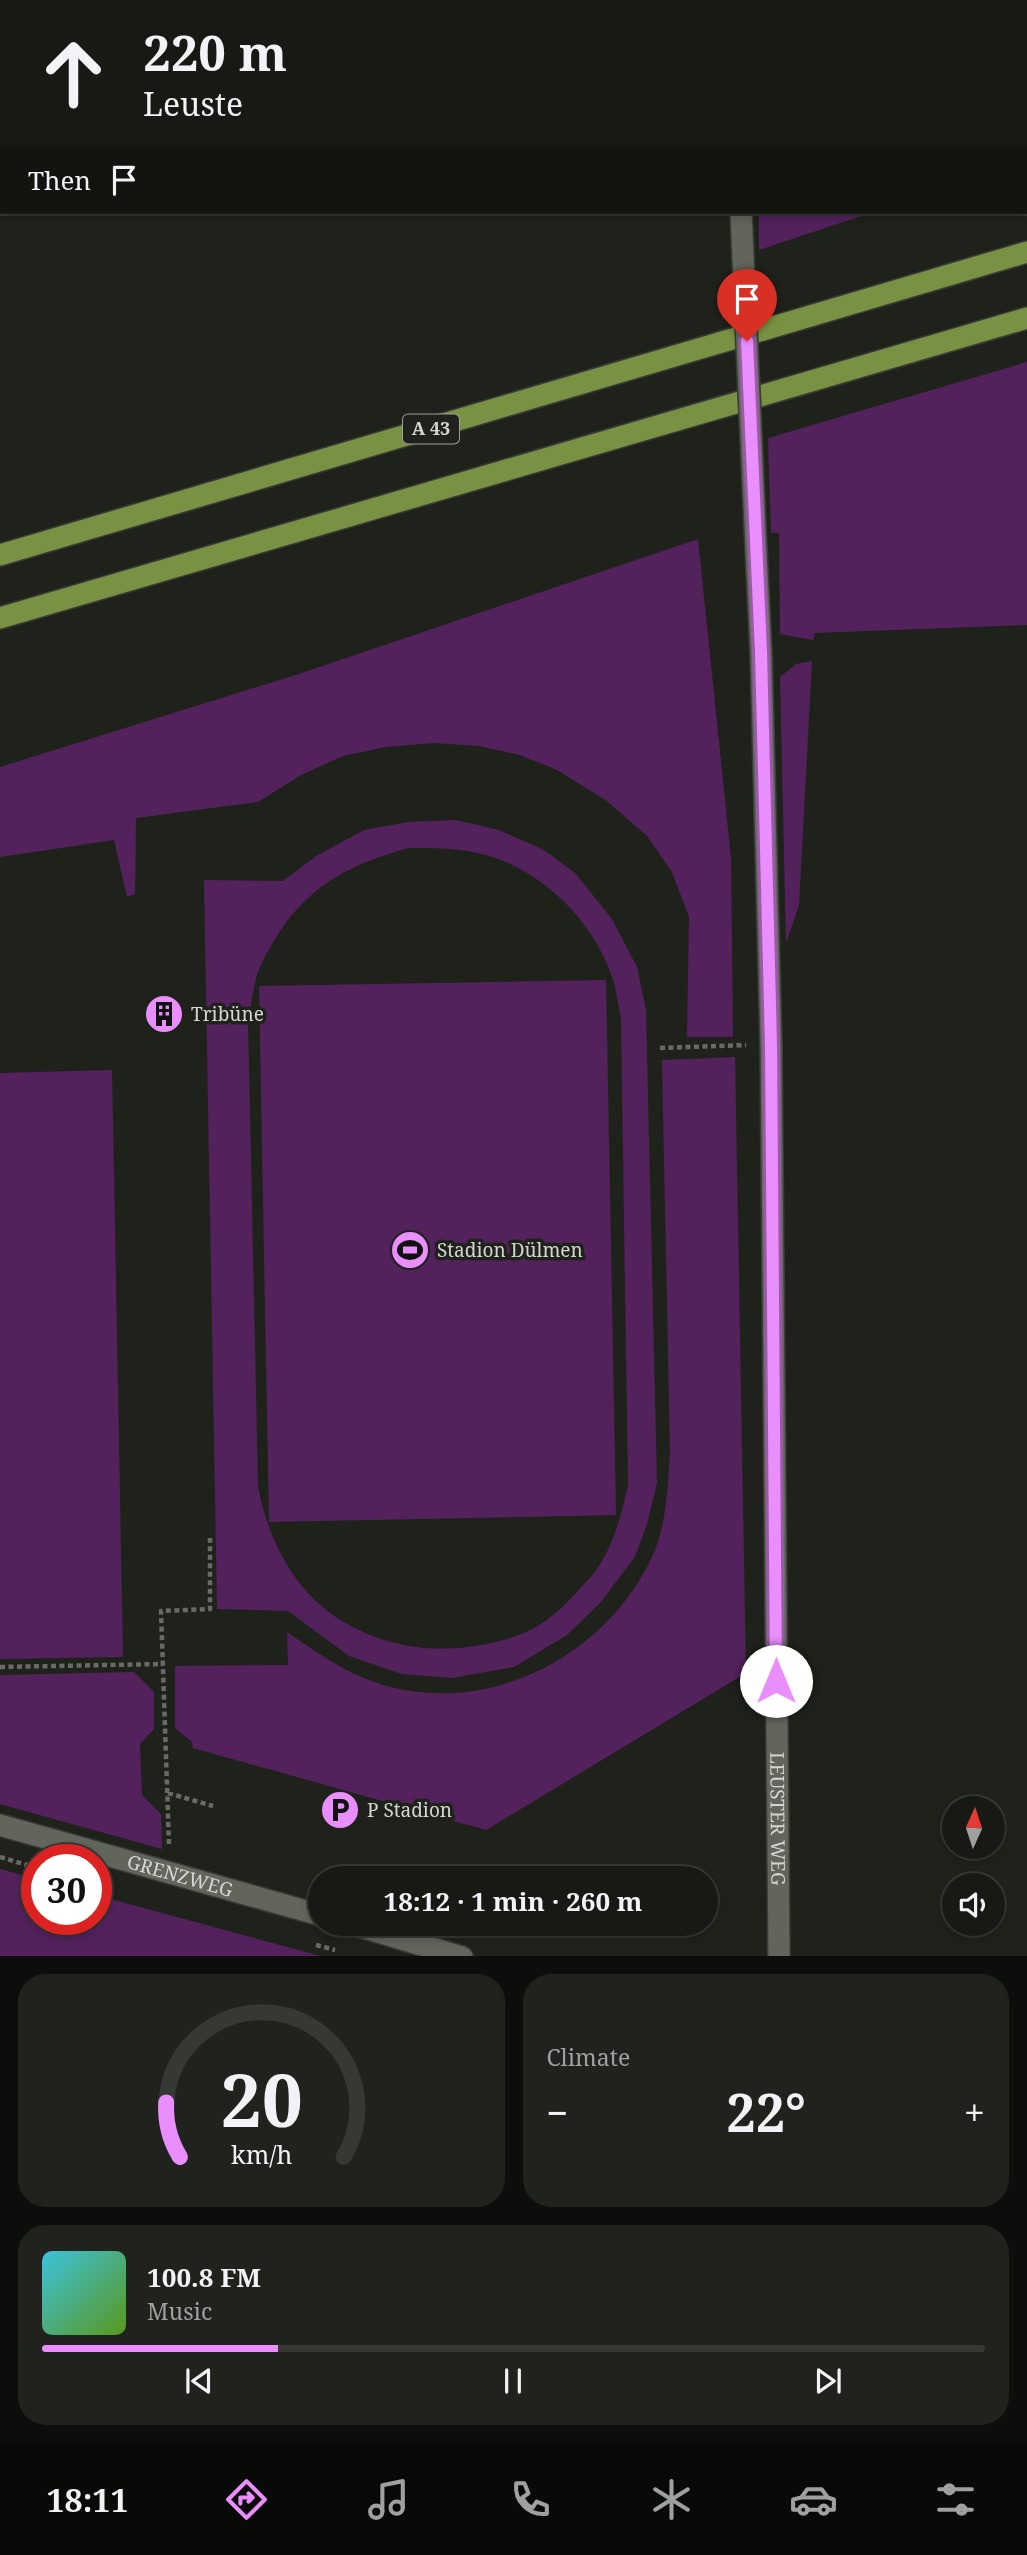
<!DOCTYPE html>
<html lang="en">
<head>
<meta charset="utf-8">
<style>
	body { margin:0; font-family:"Noto Serif",serif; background:#20231d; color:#f1f3f6; height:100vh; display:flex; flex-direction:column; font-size:26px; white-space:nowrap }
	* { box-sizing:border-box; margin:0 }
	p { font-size:23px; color:#9ea1a0 }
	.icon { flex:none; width:38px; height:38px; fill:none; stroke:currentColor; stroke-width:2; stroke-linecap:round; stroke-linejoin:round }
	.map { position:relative; height:1956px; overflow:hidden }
	.sheet { display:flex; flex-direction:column; gap:18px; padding:18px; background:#0d0e0b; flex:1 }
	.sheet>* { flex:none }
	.top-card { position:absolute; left:0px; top:0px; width:1027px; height:214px; box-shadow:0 4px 10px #0003,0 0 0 2px #363834; background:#171a14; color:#f1f3f6; overflow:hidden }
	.needle { width:46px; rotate:3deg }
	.controls { position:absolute; left:942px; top:1796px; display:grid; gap:14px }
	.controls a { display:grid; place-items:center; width:63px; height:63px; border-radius:50%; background:#171a14; box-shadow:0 4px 10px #0003,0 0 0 2px #363834; font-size:35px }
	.speed { position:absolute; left:21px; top:1844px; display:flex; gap:14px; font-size:35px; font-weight:700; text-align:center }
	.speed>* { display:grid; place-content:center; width:91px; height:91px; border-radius:50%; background:#171a14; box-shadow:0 4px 10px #0003,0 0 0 2px #363834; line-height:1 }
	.speed .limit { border:10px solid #d22; background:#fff; color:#111 }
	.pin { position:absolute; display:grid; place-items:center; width:60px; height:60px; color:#fff; margin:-72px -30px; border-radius:50% 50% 50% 0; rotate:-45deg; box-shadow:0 0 7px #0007 }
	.pin .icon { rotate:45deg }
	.me { position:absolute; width:77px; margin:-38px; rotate:0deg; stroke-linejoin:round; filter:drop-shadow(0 0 5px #0008) }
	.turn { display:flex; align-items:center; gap:24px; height:147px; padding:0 28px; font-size:32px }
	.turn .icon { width:91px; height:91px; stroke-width:2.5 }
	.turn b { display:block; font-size:49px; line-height:60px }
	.then { display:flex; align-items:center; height:66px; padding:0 28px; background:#0003; gap:14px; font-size:26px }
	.big { font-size:52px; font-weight:700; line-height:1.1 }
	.sheet .tile { flex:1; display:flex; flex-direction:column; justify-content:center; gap:10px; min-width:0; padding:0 24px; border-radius:28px; background:#20231d }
	.sheet .dial { align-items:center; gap:0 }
	.dial svg { height:182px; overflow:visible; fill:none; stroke:#363834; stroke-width:7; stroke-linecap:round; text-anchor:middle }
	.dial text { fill:#f1f3f6; stroke:none }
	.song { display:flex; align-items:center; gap:21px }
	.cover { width:84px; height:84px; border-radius:10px; background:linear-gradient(135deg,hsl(190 70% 55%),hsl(90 70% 35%)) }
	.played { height:7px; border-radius:4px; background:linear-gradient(90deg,#ea8dfd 25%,#363834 25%) }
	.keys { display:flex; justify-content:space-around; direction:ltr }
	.heat { display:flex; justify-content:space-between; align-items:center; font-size:38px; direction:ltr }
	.sheet .tiles { flex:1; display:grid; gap:18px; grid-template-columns:1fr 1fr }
	.tile:last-child { grid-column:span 2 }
	.trip { position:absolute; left:308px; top:1866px; width:410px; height:70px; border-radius:35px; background:#171a14; box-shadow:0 4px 10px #0003,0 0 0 2px #363834; font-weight:700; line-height:70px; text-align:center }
	.dock { display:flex; height:112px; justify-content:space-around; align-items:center; background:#090a08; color:#9ea1a0 }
	.dock .icon { width:49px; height:49px }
	.dock .on { color:#ea8dfd }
	.dock b { font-size:32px; color:#f1f3f6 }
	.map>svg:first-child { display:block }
</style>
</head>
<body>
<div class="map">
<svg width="1027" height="1957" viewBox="0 0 1027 1957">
	<rect width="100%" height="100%" fill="#1f221b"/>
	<!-- green -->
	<path fill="#53225d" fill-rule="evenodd" d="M 773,0 L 1027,0 L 1027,160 L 1026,2 Z
		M 759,212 L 873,212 L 759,250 Z
		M 1027,362 L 1027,625 L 815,633 L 813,640 L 780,634 L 779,533 L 771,533 L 768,438 Z
		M 698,539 L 731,858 L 733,1037 L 687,1037 L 689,917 L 672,872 L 647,836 L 607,801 L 557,770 L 520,755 L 479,746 L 433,743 L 386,747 L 343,756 L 301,775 L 258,802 L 136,818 L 135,894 L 127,897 L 114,840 L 0,857 L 0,767 L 299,674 Z
		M 812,661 L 799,905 L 786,943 L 780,677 L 796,664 Z
		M 456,820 L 499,830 L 544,850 L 575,873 L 612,919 L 637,967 L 646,1010 L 657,1483 L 647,1524 L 635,1557 L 600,1603 L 567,1635 L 514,1667 L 452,1678 L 402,1674 L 349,1656 L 288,1611 L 217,1609 L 204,880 L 283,881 L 316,856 L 364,830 L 408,822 ZM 408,848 C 433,848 458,848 482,854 C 543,869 597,924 614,983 C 617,995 619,1008 621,1020 L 628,1485 C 622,1513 614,1544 597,1569 C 593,1576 585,1582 580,1589 C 568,1601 555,1615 541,1624 C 526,1634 508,1639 491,1643 C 435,1656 378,1647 330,1613 C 289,1582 268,1536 258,1487 L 248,1020 C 251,1006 253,991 256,978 C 260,964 268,951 275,939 C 308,885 349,865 408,848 Z
		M 606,980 L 616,1515 L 269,1522 L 259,986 Z
		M 735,1057 L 746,1673 L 486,1830 L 193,1748 L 192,1742 L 175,1728 L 175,1666 L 288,1665 L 287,1632 C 315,1651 342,1671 374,1682 C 484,1720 606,1658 653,1555 C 667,1522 668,1486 670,1451 L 662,1060 Z
		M 112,1070 L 123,1657 L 0,1659 L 0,1073 Z
		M 134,1672 L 154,1692 L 154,1729 L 140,1744 L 142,1795 L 161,1814 L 162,1849 L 0,1804 L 0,1675 Z
		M 0,1869 L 37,1879 L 37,1920 L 96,1920 L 96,1895 L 320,1956 L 0,1956 Z"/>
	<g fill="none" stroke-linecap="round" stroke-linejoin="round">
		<defs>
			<g id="street">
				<path d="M 653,0 L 663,2"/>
				<path d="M 737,0 L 737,2"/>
				<path d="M 798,2 L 806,0"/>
				<path id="s1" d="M 756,549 L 761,652 L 771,1045 L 779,1957"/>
				<path id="s2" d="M 0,1825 L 320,1915"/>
				<path d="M 348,1923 L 462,1957"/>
			</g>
			<path id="highway" d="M 0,555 L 1027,252
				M 0,618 L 1027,318"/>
		</defs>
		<!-- street casing -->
		<use href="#street" stroke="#3a3c37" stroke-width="24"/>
		<!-- highway casing -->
		<use href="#highway" stroke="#3a3c37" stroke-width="24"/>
		<!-- path -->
		<path stroke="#686b64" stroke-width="4.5" stroke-dasharray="5 3.5" stroke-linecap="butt" d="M 660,1048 L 746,1045
			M 0,1667 L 163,1664
			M 168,1793 L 213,1806
			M 169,1844 L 161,1611 L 210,1609 L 210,1538
			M 0,1857 L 37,1868
			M 316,1945 L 335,1950"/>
		<!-- street -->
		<use href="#street" stroke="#62655c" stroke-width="21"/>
		<!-- highway -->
		<use href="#highway" stroke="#799142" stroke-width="21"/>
		<defs>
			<path id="street-bridge" d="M 741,212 L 756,549"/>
		</defs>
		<!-- street-bridge casing -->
		<use href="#street-bridge" stroke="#3a3c37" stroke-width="24" stroke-linecap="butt"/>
		<!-- street-bridge -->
		<use href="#street-bridge" stroke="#62655c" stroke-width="21"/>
	</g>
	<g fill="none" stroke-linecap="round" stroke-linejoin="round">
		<defs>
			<path id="route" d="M 747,341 L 761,652 L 771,1045 L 776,1681"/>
		</defs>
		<!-- route casing -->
		<use href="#route" stroke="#985ca4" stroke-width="18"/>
		<!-- route -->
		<use href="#route" stroke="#ea8dfd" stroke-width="12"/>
	</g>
	<!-- icons -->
	<defs>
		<symbol id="building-disc" viewBox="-11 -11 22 22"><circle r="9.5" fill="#ea8dfd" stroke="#1f221b"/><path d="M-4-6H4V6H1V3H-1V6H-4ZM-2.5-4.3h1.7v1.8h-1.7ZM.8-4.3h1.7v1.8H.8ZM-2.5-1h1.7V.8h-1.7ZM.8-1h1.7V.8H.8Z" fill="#111"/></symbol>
		<symbol id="stadium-disc" viewBox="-11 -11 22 22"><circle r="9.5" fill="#ea8dfd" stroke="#1f221b"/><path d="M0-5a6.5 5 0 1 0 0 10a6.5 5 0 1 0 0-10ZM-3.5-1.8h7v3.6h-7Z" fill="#111"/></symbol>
		<symbol id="parking-disc" viewBox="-11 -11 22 22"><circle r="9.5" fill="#ea8dfd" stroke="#1f221b"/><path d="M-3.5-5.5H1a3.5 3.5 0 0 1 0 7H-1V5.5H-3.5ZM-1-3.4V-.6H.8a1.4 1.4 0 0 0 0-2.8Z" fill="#111"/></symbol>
	</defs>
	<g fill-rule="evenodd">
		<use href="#building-disc" x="142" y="992" width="44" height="44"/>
		<use href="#stadium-disc" x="388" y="1228" width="44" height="44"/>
		<use href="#parking-disc" x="318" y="1788" width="44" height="44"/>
	</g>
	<g text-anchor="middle" stroke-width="7" stroke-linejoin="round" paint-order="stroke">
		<!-- shield labels -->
		<rect fill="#1f221b" stroke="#9ea09a" stroke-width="2" x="403" y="414.5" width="56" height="29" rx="5"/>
		<g font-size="18" font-weight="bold" fill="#d5d6d1">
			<text x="431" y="435">A 43</text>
		</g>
		<!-- poi labels -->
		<g font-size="19" fill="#d5d6d1" stroke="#1f221b" text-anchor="start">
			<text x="191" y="1021">Tribüne</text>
			<text x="437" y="1257">Stadion Dülmen</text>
			<text x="367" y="1817">P Stadion</text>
		</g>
		<!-- street labels -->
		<g font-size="19" fill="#d5d6d1" stroke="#1f221b">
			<text dy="7" stroke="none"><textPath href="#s1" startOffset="1270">LEUSTER WEG</textPath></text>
			<text dy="7" stroke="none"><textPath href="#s2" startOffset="187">GRENZWEG</textPath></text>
		</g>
	</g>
</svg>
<div class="controls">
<a><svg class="needle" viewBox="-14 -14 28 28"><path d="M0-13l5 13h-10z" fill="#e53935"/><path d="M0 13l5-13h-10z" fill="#9ea1a0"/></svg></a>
<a><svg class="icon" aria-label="sound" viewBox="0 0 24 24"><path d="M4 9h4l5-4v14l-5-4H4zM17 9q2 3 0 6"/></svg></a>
</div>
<div class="speed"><div class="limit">30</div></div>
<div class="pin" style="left:747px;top:341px;background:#d93025"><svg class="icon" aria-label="arrive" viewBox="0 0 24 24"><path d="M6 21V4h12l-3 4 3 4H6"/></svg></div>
<svg class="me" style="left:776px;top:1681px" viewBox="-20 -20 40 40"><circle r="19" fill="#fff"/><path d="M0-13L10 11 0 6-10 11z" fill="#ea8dfd"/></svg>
<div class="trip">18:12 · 1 min · 260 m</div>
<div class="top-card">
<div class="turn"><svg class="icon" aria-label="ahead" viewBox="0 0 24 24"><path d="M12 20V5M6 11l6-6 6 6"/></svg><div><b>220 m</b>Leuste</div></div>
<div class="then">Then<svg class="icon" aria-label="arrive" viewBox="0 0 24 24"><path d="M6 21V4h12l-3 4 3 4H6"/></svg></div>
</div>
</div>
<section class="sheet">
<div class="tiles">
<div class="tile dial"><svg viewBox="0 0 100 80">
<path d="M14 69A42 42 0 1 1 86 69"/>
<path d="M14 69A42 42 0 0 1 8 45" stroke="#ea8dfd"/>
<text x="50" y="56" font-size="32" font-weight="700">20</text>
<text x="50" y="72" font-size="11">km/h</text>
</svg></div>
<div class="tile"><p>Climate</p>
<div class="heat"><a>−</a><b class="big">22°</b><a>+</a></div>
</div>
<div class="tile">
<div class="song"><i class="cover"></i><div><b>100.8 FM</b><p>Music</p></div></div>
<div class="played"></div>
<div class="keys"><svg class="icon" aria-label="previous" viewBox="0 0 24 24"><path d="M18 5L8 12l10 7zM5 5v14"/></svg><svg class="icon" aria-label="pause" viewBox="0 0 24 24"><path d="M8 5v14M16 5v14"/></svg><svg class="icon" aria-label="next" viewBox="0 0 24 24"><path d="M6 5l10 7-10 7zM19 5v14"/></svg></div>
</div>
</div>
</section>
<nav class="dock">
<b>18:11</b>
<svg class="icon on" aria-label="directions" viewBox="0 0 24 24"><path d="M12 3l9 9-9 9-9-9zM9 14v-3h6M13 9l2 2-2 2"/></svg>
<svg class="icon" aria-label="music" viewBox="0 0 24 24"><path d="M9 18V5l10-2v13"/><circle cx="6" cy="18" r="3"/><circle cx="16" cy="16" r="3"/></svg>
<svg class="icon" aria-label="phone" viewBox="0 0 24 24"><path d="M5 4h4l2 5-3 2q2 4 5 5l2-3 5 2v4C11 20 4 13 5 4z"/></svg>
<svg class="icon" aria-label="climate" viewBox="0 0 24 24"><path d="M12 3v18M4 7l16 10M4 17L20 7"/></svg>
<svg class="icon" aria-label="car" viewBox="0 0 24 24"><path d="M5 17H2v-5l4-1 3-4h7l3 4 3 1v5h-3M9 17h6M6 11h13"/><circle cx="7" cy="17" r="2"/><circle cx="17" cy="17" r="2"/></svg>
<svg class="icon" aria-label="filters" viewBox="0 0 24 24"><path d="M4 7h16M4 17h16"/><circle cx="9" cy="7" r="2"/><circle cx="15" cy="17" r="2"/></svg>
</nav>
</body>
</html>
